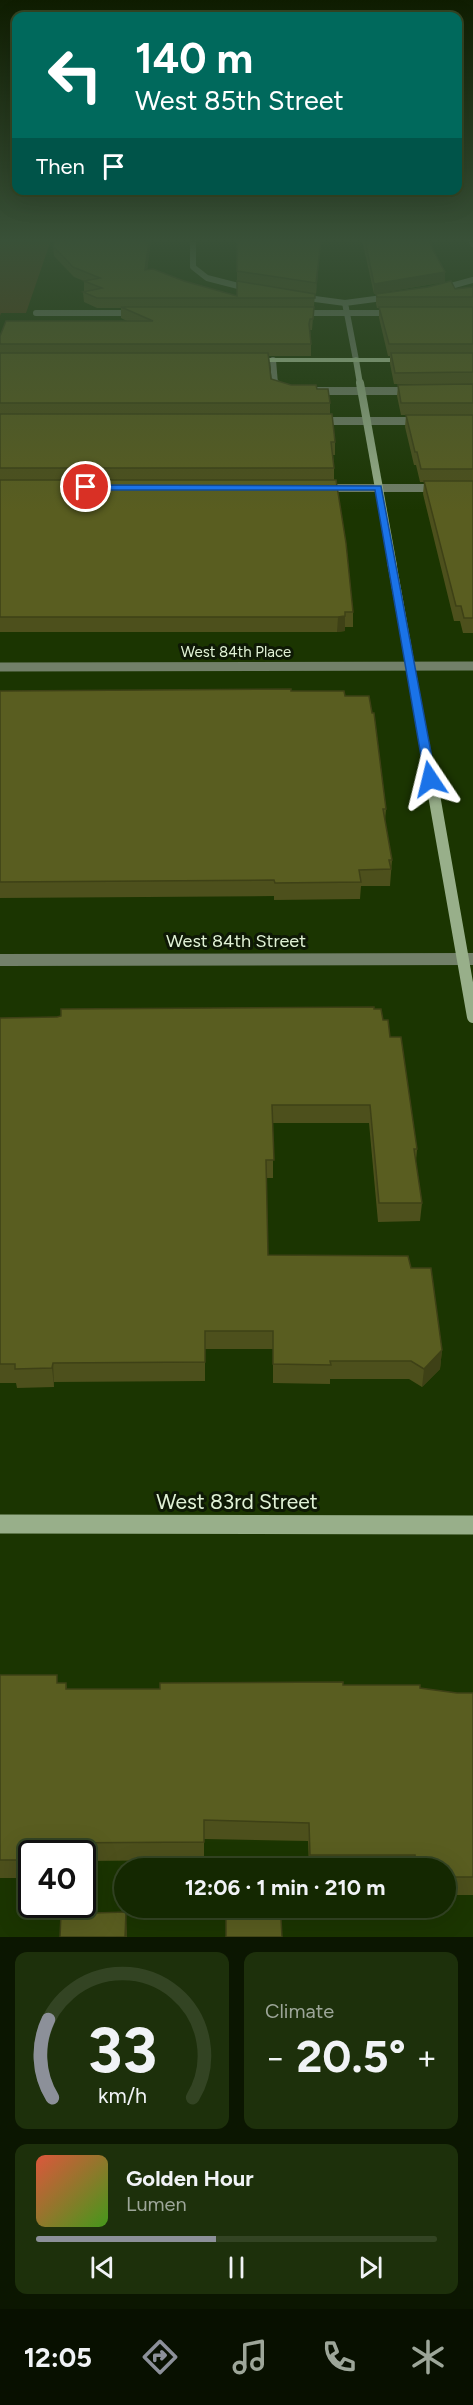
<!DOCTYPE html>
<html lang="en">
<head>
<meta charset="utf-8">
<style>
	body { margin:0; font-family:Figtree,sans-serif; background:#1d300b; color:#f1f3f6; height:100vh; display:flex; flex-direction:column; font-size:22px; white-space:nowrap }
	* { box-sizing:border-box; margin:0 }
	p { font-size:20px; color:#9da699 }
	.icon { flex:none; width:33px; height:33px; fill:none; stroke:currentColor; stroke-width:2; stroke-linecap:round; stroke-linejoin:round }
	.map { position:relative; height:1937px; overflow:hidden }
	.drawer { display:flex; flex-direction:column; gap:15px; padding:15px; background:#0b1601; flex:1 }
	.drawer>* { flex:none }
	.hud { position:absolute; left:12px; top:12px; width:450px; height:183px; border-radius:12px; box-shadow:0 6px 24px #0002,0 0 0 2px #334423; background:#00695c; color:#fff; overflow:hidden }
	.speed { position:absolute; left:18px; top:1840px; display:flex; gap:12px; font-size:30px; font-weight:700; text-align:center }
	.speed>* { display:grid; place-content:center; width:78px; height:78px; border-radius:50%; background:#142801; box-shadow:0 6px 24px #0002,0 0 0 2px #334423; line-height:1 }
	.speed .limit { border:3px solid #111; border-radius:9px; background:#fff; color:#111 }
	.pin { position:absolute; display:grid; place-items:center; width:51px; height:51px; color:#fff; margin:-26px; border:3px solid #fff; border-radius:50%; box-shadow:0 2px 6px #0007 }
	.me { position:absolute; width:66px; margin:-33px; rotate:350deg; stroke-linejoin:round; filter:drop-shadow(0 0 4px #0008) }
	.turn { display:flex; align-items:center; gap:21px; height:126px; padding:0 24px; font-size:27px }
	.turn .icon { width:78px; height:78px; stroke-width:2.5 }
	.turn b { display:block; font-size:42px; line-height:51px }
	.then { display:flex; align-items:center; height:57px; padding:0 24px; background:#0003; gap:12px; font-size:22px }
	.big { font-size:45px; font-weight:700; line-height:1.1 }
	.drawer .widget { flex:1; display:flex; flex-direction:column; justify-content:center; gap:9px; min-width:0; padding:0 21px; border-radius:12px; background:#1d300b }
	.drawer .dial { align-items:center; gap:0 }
	.dial svg { height:156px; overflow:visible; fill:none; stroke:#334423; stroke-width:7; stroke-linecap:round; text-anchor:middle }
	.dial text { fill:#f1f3f6; stroke:none }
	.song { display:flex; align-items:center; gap:18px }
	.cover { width:72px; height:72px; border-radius:9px; background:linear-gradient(135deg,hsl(10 70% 55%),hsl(100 70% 35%)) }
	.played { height:6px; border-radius:3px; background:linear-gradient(90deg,#8c9099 45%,#334423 45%) }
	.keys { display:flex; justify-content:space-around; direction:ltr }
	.heat { display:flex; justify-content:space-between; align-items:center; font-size:33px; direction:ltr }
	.drawer .tiles { flex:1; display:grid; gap:15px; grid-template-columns:1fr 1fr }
	.widget:last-child { grid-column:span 2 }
	.trip { position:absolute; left:114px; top:1858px; width:342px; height:60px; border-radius:30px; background:#142801; box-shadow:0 6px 24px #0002,0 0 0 2px #334423; font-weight:700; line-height:60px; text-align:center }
	.tabs { display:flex; height:96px; justify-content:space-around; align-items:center; background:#081000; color:#9da699 }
	.tabs .icon { width:42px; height:42px }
	.tabs .on { color:#8c9099 }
	.tabs b { font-size:27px; color:#f1f3f6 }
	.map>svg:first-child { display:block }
</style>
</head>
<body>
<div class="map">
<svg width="473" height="1937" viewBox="0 0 473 1937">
	<rect width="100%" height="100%" fill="#1b3501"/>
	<!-- green -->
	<path fill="#553a13" d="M 0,240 L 51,240 L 26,313 L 1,313 L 0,316 Z"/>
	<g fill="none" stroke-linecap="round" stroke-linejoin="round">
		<!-- lane-far1 -->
		<path stroke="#728069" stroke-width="6" d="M 36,313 L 136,313
			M 297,313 L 394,313
			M 273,360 L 275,384"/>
		<!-- lane -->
		<path stroke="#728069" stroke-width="8" d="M 275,383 L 275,387 L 283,389
			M 312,391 L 412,391
			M 318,421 L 421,421"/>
		<!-- street-far3 -->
		<path stroke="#728069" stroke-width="6" d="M 193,240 L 193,267 L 207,278 L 250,289
			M 471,240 L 473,244
			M 440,289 L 473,280
			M 300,297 L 345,303 L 390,297
			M 345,303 L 356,360"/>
		<!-- street-far2 -->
		<path stroke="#728069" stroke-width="8" d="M 322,488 L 473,488"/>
		<!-- street-far1 -->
		<path stroke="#728069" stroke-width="9" d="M 0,667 L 473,666"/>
		<!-- street -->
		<path stroke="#728069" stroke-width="12" d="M 0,960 L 473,959"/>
		<!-- secondary-far4 -->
		<path stroke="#98af8a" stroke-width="6" d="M 356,360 L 360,384"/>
		<!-- secondary-far3 -->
		<path stroke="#98af8a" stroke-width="8" d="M 360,383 L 393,566"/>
		<!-- secondary-far2 -->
		<path stroke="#98af8a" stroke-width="9" d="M 392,564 L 434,797"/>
		<!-- secondary-far1 -->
		<path stroke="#98af8a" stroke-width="12" d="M 434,795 L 473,1017"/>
		<!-- secondary -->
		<path stroke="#98af8a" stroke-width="19" d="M 0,1524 L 473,1525"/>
		<!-- primary -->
		<path fill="#b6d3a4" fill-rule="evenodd" d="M 246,358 L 411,358 L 415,360 L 411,362 L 249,362 L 245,360 Z"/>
	</g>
	<!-- wall -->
	<path fill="#4d501c" d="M 151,240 L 147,270 L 237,296 L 315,294 L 312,330 L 310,330 L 311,344 L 311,356 L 269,356 L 271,379 L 291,385 L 317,389 L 330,403 L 330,414 L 335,442 L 335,455 L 333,455 L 334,468 L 334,480 L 353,612 L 353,627 L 345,627 L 345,631 L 337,632 L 0,632 L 0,336 L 127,321 L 121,318 L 121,308 L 97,308 L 84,302 L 83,292 L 85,291 L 84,291 L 84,281 L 74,277 L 54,256 L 53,246 Z
		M 237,240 L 321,240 L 316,294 L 237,281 Z
		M 362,240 L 429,240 L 445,282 L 374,294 Z
		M 473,287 L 473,384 L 394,384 L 390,364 L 390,356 L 388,356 L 379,318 L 379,308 L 377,308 L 376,304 L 376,294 L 455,289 Z
		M 473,384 L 473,633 L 463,633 L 460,621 L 454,621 L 423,494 L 424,482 L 420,482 L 416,465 L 414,465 L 405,427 L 406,415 L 401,415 L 397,396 L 398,385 Z
		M 0,691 L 291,691 L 345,696 L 386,809 L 385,821 L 392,860 L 390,886 L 361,886 L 360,899 L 274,900 L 274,896 L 0,898 Z
		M 374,1009 L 383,1020 L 390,1037 L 417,1149 L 416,1162 L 422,1203 L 420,1221 L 378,1222 L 369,1123 L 273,1123 L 273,1178 L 266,1178 L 268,1255 L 411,1268 L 442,1350 L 440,1369 L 422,1387 L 409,1379 L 330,1379 L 330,1384 L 273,1383 L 273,1349 L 205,1349 L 205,1381 L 54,1382 L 54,1387 L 17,1388 L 16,1383 L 0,1383 L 0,1018 Z
		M 0,1675 L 58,1683 L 66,1683 L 67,1689 L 160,1689 L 343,1685 L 420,1688 L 457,1693 L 473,1693 L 473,1895 L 446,1895 L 446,1869 L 309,1869 L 308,1841 L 204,1839 L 204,1860 L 82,1861 L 82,1854 L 32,1854 L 32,1878 L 0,1878 Z"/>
	<!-- shaded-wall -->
	<path fill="#3e4116" d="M 149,240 L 151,240 L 146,280 L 145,270 Z
		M 321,240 L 316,294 L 316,283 Z
		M 445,272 L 445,282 L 374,294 L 374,284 Z
		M 345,616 L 345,631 L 337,632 L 338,617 Z
		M 442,1350 L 440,1369 L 422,1387 L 424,1369 Z
		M 53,1363 L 54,1382 L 54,1387 L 52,1368 Z
		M 126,1912 L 127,1930 L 127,1937 L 125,1937 Z"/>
	<!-- building -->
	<path fill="#595d20" stroke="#3e4116" stroke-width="1.5" d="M 55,240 L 149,240 L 145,270 L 153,269 L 184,281 L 237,296 L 237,281 L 315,294 L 315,298 L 97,298 L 83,292 L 102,288 L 84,281 L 100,278 L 73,267 L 53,246 Z
		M 237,240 L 321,240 L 316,283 L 237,271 Z
		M 365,240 L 429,240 L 432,248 L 445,272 L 374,284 Z
		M 451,281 L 455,289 L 473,287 L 473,297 L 377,297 L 376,294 L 428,287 Z
		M 121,307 L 314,307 L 313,319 L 310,319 L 309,324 L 311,344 L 0,344 L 0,336 L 6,321 L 153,321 Z
		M 379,307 L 473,307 L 473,344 L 389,344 Z
		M 0,353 L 268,353 L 271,379 L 291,385 L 316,385 L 317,389 L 328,389 L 330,403 L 0,403 Z
		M 391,353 L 473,353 L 473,372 L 395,373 Z
		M 473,384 L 473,403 L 401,403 L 398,385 Z
		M 0,414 L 332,414 L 335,442 L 331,442 L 334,468 L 0,468 Z
		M 406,415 L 473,415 L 473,469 L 421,469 L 417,452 L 415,452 Z
		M 0,480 L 336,480 L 346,543 L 353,612 L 345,612 L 345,616 L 338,617 L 0,617 Z
		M 424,481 L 473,481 L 473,618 L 464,618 L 461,606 L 456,606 Z
		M 291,689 L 291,691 L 344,691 L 345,696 L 369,696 L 372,713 L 374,713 L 386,809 L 383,809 L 392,860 L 389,860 L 391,869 L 359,870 L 361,882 L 275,883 L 274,880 L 0,882 L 0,691 Z
		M 374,1007 L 374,1009 L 381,1009 L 383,1020 L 388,1020 L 390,1037 L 401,1037 L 417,1149 L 414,1149 L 422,1203 L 379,1203 L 370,1105 L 272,1105 L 274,1160 L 266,1160 L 268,1255 L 408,1256 L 411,1268 L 431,1268 L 442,1350 L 424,1369 L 411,1361 L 330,1361 L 331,1365 L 273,1364 L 273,1331 L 205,1331 L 205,1362 L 53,1363 L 52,1368 L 15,1369 L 15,1364 L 0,1364 L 0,1018 L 57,1017 L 61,1016 L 61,1009 Z
		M 0,1675 L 57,1675 L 57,1683 L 66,1683 L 66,1689 L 160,1689 L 160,1683 L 343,1682 L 343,1685 L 420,1685 L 420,1688 L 457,1693 L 473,1693 L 473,1877 L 446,1877 L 446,1869 L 416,1869 L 415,1855 L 310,1855 L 309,1823 L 204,1820 L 204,1842 L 51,1843 L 50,1854 L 32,1854 L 32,1860 L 0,1860 Z
		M 126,1912 L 125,1937 L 60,1937 L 61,1914 Z
		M 226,1919 L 281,1919 L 282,1937 L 226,1937 Z"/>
	<!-- sky -->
	<linearGradient id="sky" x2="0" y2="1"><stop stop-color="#0f1d01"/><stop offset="0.47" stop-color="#395138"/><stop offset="1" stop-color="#395138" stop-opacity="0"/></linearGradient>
	<rect width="473" height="511" fill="url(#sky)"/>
	<!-- route -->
	<path fill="#1a73e8" stroke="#114b97" stroke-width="1.5" d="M 83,485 L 381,486 L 436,779 L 435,781 L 426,781 L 425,779 L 375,490 L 86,490 L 83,489 Z"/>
	<g text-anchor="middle" stroke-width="6" stroke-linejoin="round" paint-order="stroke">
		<!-- far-street labels -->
		<g font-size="15" fill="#e0f1d5" stroke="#0e1905">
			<text x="236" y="657">West 84th Place</text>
		</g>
		<!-- street labels -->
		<g font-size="18" fill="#e0f1d5" stroke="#0e1905">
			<text x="236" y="947">West 84th Street</text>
		</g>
		<!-- near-street labels -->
		<g font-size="21" fill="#e0f1d5" stroke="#0e1905">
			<text x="237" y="1509">West 83rd Street</text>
		</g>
	</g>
</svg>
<div class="speed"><div class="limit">40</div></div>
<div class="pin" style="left:86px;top:487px;background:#d93025"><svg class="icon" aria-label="arrive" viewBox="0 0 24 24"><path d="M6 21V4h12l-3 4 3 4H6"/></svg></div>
<svg class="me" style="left:430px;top:779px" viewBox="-20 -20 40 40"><path d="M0-17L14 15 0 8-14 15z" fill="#1a73e8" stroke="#fff" stroke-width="4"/></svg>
<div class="trip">12:06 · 1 min · 210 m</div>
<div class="hud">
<div class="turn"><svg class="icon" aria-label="left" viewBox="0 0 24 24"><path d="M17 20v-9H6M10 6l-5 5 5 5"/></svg><div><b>140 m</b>West 85th Street</div></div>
<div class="then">Then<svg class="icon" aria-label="arrive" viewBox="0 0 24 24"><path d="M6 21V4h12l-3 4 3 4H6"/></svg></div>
</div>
</div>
<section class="drawer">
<div class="tiles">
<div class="widget dial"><svg viewBox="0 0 100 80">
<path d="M14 69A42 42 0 1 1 86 69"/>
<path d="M14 69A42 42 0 0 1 12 29" stroke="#8c9099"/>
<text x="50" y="56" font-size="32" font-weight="700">33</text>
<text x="50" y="72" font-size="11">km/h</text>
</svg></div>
<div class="widget"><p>Climate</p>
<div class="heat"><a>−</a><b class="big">20.5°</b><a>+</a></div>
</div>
<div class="widget">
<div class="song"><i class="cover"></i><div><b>Golden Hour</b><p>Lumen</p></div></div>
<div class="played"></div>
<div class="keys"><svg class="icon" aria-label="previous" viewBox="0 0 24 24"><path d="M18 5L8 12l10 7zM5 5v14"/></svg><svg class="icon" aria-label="pause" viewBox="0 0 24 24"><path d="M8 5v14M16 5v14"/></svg><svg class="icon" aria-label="next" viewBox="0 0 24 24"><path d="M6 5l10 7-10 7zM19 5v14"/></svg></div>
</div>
</div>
</section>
<nav class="tabs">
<b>12:05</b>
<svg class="icon on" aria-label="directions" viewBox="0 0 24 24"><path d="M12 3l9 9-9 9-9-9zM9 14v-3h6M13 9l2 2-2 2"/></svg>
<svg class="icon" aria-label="music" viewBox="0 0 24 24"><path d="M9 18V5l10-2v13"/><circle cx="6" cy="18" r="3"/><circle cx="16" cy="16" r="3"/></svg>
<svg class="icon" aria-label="phone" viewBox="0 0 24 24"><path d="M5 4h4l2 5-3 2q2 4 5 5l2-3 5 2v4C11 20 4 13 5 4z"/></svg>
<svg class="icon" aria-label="climate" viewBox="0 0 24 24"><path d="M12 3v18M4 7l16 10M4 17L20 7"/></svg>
</nav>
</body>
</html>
